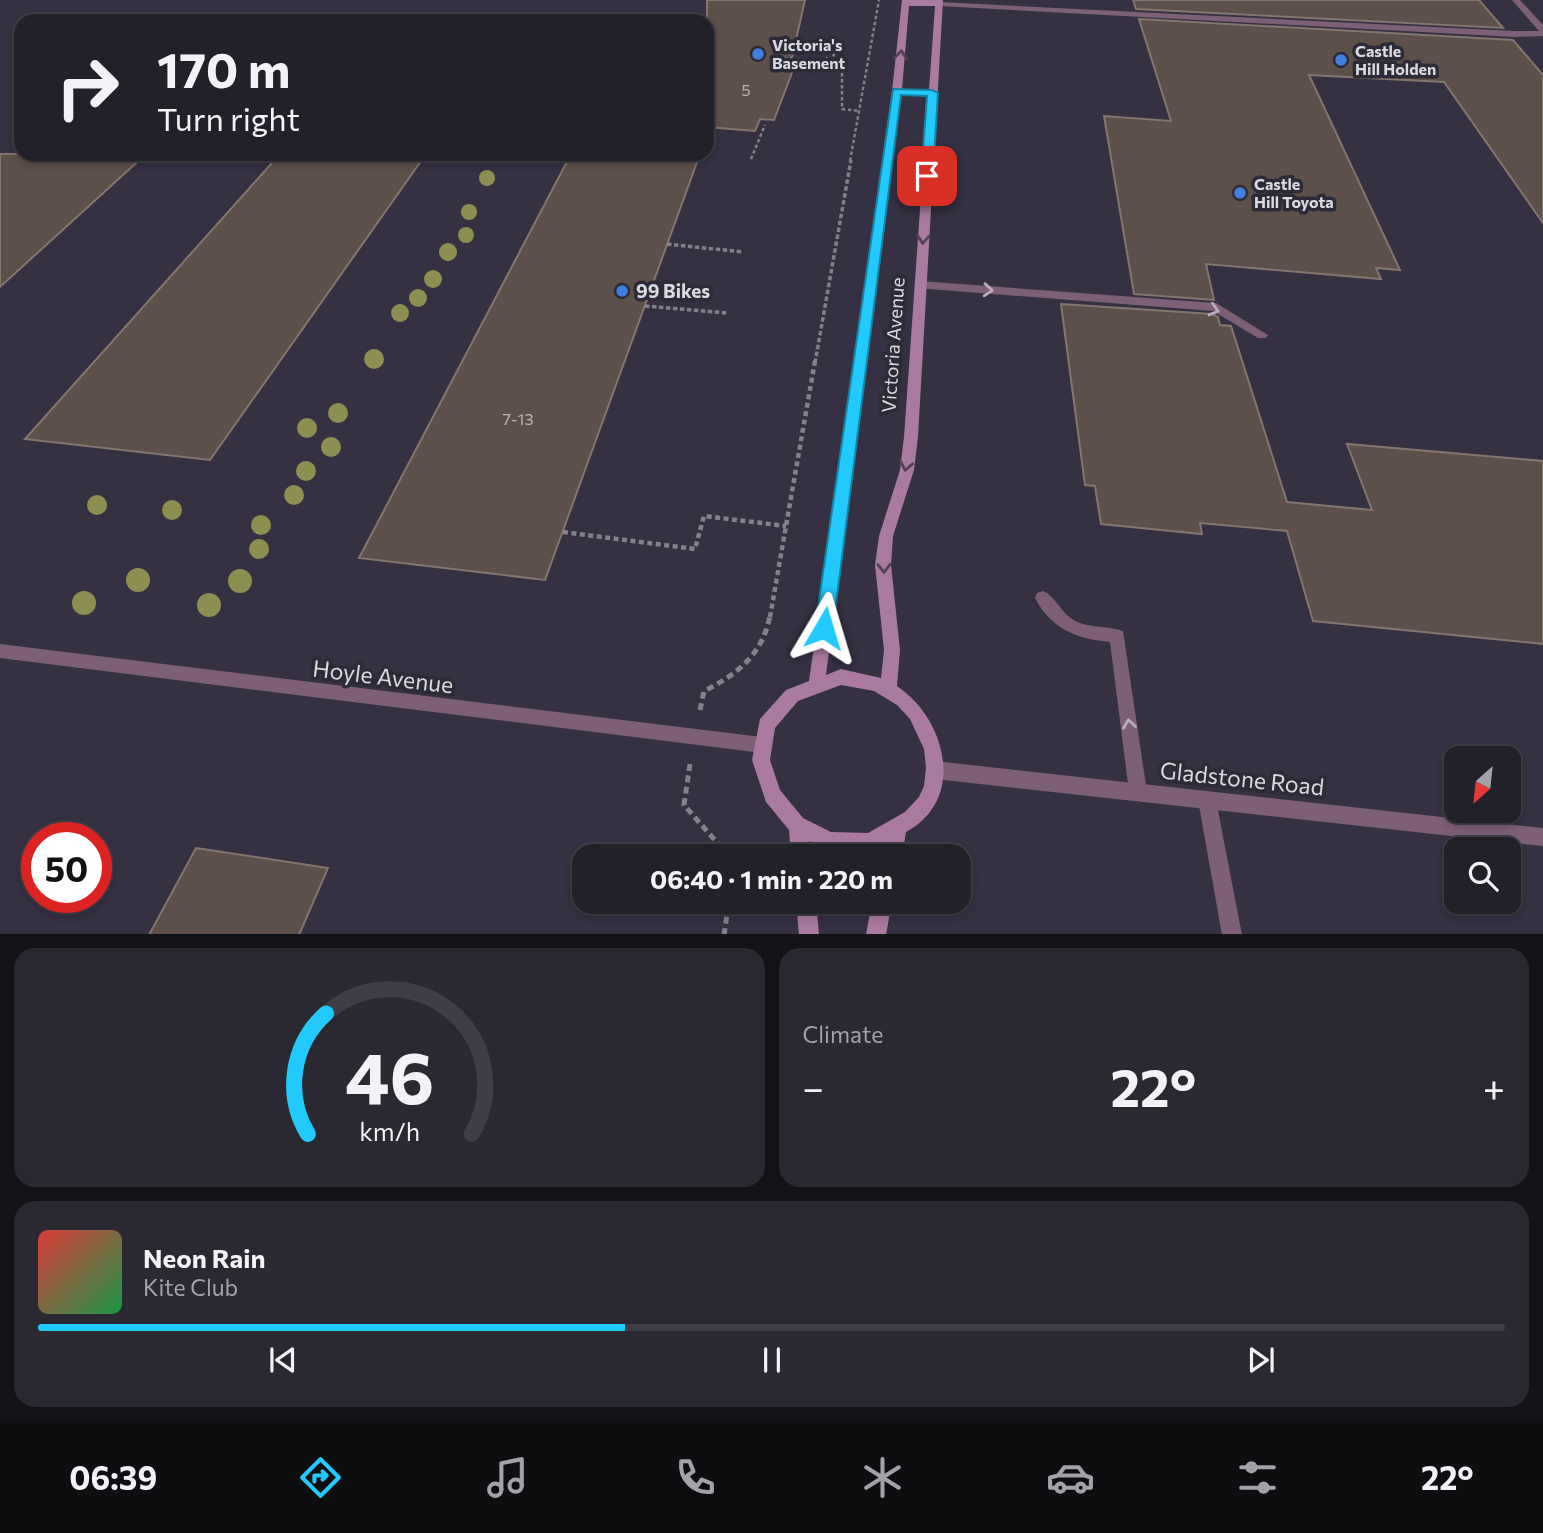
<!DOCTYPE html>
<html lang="en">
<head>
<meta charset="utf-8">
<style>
	body { margin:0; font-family:Commissioner,sans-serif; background:#2a2831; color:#f1f3f6; height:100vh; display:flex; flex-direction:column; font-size:26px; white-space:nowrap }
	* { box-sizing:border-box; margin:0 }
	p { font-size:23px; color:#a2a3a8 }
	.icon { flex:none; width:38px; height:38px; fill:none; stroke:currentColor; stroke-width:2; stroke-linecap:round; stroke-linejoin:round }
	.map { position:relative; height:934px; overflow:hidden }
	.drawer { display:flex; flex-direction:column; gap:14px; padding:14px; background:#131217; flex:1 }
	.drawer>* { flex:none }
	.hud { position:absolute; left:14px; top:14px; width:700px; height:147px; border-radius:21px; box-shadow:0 4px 10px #0003,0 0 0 2px #3f3e46; background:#222029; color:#f1f3f6; overflow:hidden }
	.needle { width:46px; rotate:207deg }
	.controls { position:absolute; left:1444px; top:746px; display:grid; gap:14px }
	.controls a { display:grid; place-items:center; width:77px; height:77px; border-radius:14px; background:#222029; box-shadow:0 4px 10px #0003,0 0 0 2px #3f3e46; font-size:35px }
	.speed { position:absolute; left:21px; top:822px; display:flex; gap:14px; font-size:35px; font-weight:700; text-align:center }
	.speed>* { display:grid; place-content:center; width:91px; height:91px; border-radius:50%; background:#222029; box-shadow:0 4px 10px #0003,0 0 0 2px #3f3e46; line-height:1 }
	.speed .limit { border:10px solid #d22; background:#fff; color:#111 }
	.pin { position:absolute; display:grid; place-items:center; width:60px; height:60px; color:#fff; margin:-30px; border-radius:14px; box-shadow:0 4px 10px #0006 }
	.me { position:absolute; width:77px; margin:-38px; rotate:7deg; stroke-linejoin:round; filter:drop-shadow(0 0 5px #0008) }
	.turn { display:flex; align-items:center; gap:24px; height:147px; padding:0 28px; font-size:32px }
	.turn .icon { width:91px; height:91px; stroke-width:2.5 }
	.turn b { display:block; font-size:49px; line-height:60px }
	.big { font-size:52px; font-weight:700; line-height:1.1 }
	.drawer .tile { flex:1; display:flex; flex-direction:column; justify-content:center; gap:10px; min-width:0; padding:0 24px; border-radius:21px; background:#2a2831 }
	.drawer .dial { align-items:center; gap:0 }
	.dial svg { height:182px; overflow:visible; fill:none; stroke:#3f3e46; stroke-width:7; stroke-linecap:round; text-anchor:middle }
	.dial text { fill:#f1f3f6; stroke:none }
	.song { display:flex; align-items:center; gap:21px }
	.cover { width:84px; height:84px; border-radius:10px; background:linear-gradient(135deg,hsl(0 70% 55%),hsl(140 70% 35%)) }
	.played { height:7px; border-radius:4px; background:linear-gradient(90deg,#21c9fd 40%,#3f3e46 40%) }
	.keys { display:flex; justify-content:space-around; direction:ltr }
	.heat { display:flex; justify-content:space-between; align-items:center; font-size:38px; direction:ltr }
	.drawer .tiles { flex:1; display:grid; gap:14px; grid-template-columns:1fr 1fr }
	.tile:last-child { grid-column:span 2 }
	.trip { position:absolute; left:572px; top:844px; width:399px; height:70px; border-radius:21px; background:#222029; box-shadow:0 4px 10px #0003,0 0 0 2px #3f3e46; font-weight:700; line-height:70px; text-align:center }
	.tab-bar { display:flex; height:112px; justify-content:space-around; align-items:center; background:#0e0d10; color:#a2a3a8 }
	.tab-bar .icon { width:49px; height:49px }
	.tab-bar .current { color:#21c9fd }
	.tab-bar b { font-size:32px; color:#f1f3f6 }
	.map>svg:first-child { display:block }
</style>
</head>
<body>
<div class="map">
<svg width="1543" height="935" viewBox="0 0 1543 935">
	<rect width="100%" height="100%" fill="#2d2b37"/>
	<!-- built -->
	<path fill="#353042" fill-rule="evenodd" d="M 0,0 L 1543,0 L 1543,934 L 0,935 ZM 21,21 L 707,21 L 707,154 L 21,154 ZM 1456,758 L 1508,758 L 1508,810 L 1456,810 ZM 37,838 L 96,838 L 96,898 L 37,898 ZM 1456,849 L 1508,849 L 1508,901 L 1456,901 ZM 584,856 L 959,856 L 959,901 L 584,901 Z"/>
	<!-- building -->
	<path fill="#5d4f49" stroke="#84756e" stroke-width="2" d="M 707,0 L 805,0 L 791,62 L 796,62 L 774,120 L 760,119 L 755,131 L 707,127 Z
		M 1133,0 L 1479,0 L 1503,28 L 1136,9 Z
		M 1139,19 L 1513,40 L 1543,75 L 1543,223 L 1444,82 L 1309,75 L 1400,270 L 1376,268 L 1381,279 L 1206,264 L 1214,300 L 1134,294 L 1104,116 L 1171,121 Z
		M 0,154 L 146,154 L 0,287 Z
		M 280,154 L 426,154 L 210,460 L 25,439 Z
		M 571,154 L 700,154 L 545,580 L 359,558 Z
		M 1061,304 L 1212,314 L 1218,317 L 1220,325 L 1231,326 L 1287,502 L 1372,510 L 1347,444 L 1543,461 L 1543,644 L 1313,621 L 1287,531 L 1200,523 L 1202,534 L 1101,524 L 1095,486 L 1085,485 Z
		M 196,848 L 328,868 L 299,935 L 149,935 Z"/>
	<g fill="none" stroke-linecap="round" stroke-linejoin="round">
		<!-- path-far3 -->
		<path stroke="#83818b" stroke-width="2.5" stroke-dasharray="3.5 2.5" stroke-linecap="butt" d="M 784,58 L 824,62 L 827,58 L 825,65 L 829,65 L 836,50 L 842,50 L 842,109 L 860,111
			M 751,159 L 765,125
			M 850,161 L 879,0"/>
		<!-- path-far2 -->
		<path stroke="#83818b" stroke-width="3.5" stroke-dasharray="4.5 2.5" stroke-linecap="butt" d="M 667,244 L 743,252
			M 645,306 L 727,313
			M 815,363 L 851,160"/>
		<!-- path-far1 -->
		<path stroke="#83818b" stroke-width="4.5" stroke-dasharray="5 3.5" stroke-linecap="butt" d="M 563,532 L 695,549 L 704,516 L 786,526
			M 770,617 L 815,361"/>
		<!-- path -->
		<path stroke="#83818b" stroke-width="5" stroke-dasharray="7 4.5" stroke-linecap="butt" d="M 700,710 L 704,691 C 738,674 763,654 770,615
			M 690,764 L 684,805 L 729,856
			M 724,935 L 729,901"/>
		<!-- lane -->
		<path fill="#7d5f77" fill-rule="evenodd" d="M 1512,0 L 1520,0 L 1543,25 L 1543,36 L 1514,37 L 939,6 L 935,4 L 939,2 L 1514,31 L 1539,31 Z
			M 920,281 L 1216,303 L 1268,335 L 1266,338 L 1258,338 L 1213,311 L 916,288 L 914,285 Z
			M 1043,591 C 1055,596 1061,612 1072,619 C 1087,629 1106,625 1123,631 L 1147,792 L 1144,798 L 1138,801 L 1132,798 L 1129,792 L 1110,642 C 1077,639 1051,629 1035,598 L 1037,593 Z
			M 1207,791 L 1213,794 L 1216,800 L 1242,935 L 1222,935 L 1198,800 L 1201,794 Z"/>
		<!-- street -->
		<path fill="#7d5f77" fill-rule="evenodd" d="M 0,644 L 762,737 L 768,739 L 771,745 L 768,751 L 762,753 L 0,658 Z
			M 935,761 L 1543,828 L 1543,846 L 935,779 L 929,776 L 926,770 L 929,764 Z"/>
		<!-- secondary -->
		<path fill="#aa7aa0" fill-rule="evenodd" d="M 902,0 L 943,0 L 918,437 L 914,470 L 893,536 L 891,565 L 900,650 L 897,686 C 946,719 967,799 906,832 L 902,856 L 883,856 L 885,844 L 870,851 L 830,851 L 809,841 L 810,856 L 791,856 L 789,830 L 766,802 L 752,760 L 760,719 L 786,690 L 809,681 L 892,91 ZM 909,6 L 935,6 L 929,90 L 902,89 ZM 901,94 L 928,96 L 904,437 L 900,470 L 879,536 L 875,565 L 884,650 L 881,678 L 841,669 L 826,675 ZM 841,685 L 874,691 L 897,705 L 910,719 L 924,749 L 926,768 L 924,786 L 919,797 L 905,812 L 868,833 L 831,832 L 803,818 L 780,790 L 770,760 L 775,728 L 798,701 Z
			M 796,901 L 816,901 L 819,935 L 799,935 Z
			M 872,901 L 892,901 L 886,935 L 866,935 Z"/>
	</g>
	<!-- trees -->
	<g fill="#8d8f51">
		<circle cx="487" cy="178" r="8"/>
		<circle cx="469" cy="212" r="8"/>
		<circle cx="466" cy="235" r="8"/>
		<circle cx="448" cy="252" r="9"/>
		<circle cx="433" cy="279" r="9"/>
		<circle cx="418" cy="298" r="9"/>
		<circle cx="400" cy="313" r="9"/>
		<circle cx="374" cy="359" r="10"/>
		<circle cx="338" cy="413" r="10"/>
		<circle cx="307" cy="428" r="10"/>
		<circle cx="331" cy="447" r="10"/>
		<circle cx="306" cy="471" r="10"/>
		<circle cx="294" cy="495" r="10"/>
		<circle cx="97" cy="505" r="10"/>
		<circle cx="172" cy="510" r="10"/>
		<circle cx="261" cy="525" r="10"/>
		<circle cx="259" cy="549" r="10"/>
		<circle cx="138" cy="580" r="12"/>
		<circle cx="240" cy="581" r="12"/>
		<circle cx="84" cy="603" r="12"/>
		<circle cx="209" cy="605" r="12"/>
	</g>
	<!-- one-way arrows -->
	<defs><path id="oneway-chevron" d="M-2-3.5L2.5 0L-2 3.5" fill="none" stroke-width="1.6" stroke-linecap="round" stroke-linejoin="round" transform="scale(1.75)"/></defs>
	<g stroke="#524356">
		<use href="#oneway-chevron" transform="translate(901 55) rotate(-84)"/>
		<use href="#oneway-chevron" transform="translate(923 239) rotate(94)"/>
		<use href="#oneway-chevron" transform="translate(906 466) rotate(101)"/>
		<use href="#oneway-chevron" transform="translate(884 568) rotate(89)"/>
	</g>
	<g stroke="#b9aebb">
		<use href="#oneway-chevron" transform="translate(988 290) rotate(4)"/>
		<use href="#oneway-chevron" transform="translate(1214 310) rotate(17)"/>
		<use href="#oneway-chevron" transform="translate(1129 724) rotate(-98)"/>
	</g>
	<!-- route -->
	<path fill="#21c9fd" stroke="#1583a4" stroke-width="2" d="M 893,89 L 932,90 L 938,93 L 933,176 L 927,179 L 921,176 L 927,96 L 901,95 L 833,628 L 830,634 L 824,636 L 817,634 L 815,628 Z"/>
	<!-- markers -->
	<g fill="#3f7fe0" stroke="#2d2b37" stroke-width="2.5">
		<circle cx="758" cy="54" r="7"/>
		<circle cx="1341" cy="60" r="7"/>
		<circle cx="1240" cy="193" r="7"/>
		<circle cx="622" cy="291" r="7"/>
	</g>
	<g text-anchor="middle" stroke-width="7" stroke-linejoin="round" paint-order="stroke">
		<!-- far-poi labels -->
		<g font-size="16" font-weight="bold" fill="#dad8e0" stroke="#2d2b37" text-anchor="start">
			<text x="772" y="51">Victoria's<tspan x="772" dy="18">Basement</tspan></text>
			<text x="1355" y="57">Castle<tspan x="1355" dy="18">Hill Holden</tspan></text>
			<text x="1254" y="190">Castle<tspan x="1254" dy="18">Hill Toyota</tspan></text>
		</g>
		<!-- number labels -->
		<g font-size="16" fill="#bbb6ba">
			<text x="746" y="96">5</text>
			<text x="518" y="425">7-13</text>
		</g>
		<!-- poi labels -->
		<g font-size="19" font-weight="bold" fill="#dad8e0" stroke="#2d2b37" text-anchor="start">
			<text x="636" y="298">99 Bikes</text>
		</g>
		<!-- street labels -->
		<g font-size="19" fill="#dad8e0" stroke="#2d2b37">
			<text transform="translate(893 345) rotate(-86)" y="7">Victoria Avenue</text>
		</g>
		<!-- near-street labels -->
		<g font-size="23" fill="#dad8e0" stroke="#2d2b37">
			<text transform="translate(383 677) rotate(7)" y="8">Hoyle Avenue</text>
			<text transform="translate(1242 779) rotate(6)" y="8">Gladstone Road</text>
		</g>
	</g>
</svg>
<div class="controls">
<a><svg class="needle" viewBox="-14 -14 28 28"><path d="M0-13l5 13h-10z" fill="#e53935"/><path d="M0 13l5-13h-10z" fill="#a2a3a8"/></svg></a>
<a><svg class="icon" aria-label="search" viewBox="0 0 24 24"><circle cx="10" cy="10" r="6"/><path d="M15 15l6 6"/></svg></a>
</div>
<div class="speed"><div class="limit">50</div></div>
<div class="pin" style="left:927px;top:176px;background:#d93025"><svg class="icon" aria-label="arrive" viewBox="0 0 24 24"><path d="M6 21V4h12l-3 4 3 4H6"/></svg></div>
<svg class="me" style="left:824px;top:628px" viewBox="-20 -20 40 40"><path d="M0-17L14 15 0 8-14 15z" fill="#21c9fd" stroke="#fff" stroke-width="4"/></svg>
<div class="trip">06:40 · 1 min · 220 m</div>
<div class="hud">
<div class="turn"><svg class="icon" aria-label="right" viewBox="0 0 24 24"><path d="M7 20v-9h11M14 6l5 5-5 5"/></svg><div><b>170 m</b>Turn right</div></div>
</div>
</div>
<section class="drawer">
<div class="tiles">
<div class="tile dial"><svg viewBox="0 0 100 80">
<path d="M14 69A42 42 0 1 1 86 69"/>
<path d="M14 69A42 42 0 0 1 22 16" stroke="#21c9fd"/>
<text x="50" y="56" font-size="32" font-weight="700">46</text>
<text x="50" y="72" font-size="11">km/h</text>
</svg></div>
<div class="tile"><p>Climate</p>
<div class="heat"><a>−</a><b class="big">22°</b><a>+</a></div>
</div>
<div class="tile">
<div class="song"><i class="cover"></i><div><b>Neon Rain</b><p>Kite Club</p></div></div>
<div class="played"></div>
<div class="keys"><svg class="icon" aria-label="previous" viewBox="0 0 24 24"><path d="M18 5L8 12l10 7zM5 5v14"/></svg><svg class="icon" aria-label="pause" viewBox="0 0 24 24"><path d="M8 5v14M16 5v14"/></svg><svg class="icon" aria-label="next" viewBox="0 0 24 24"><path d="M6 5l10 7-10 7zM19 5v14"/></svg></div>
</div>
</div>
</section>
<nav class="tab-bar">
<b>06:39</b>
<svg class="icon current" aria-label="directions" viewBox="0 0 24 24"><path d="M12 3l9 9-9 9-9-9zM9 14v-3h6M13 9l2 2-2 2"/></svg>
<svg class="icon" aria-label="music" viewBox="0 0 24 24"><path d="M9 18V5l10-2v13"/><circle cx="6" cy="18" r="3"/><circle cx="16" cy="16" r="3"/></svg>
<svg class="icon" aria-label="phone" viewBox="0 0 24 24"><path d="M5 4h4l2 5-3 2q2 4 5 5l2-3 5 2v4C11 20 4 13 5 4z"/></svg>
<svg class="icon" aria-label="climate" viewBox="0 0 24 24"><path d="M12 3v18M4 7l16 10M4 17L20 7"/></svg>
<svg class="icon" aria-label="car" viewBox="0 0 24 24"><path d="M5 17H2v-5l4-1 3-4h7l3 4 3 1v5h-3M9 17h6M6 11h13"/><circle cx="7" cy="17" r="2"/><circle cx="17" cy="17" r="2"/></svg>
<svg class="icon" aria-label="filters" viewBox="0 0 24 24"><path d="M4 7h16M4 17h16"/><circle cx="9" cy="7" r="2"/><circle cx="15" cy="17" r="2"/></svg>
<b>22°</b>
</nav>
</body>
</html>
